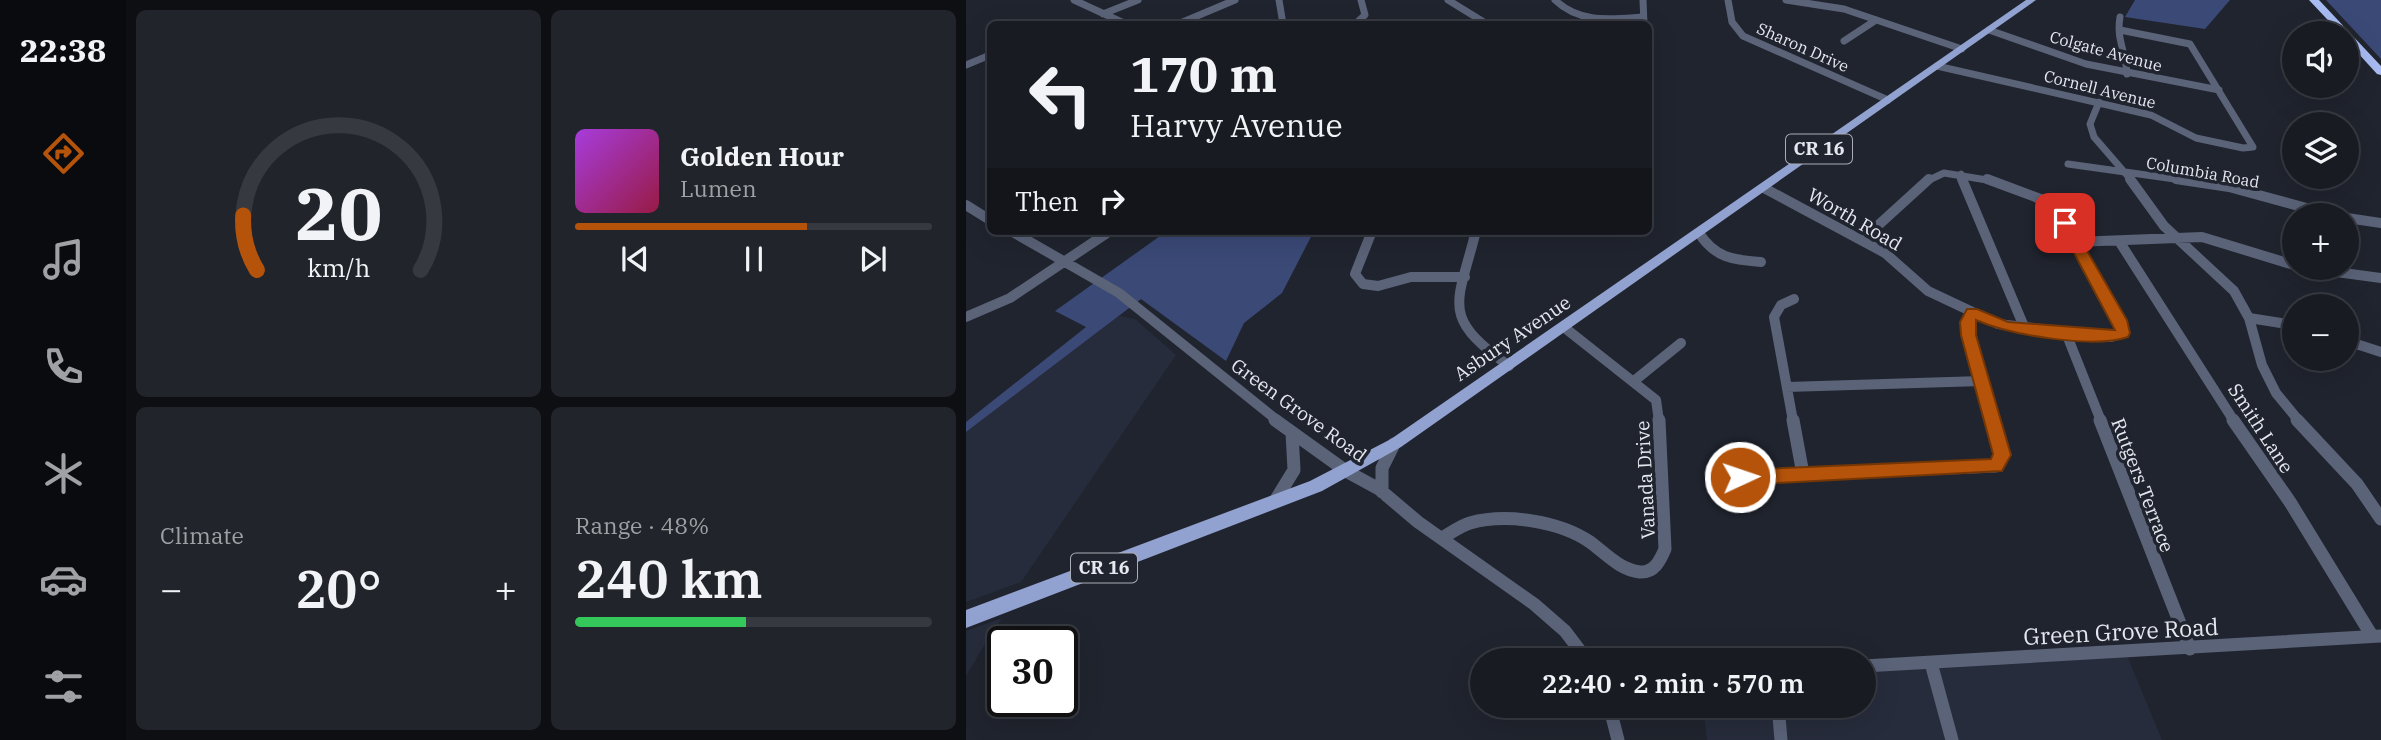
<!DOCTYPE html>
<html lang="en">
<head>
<meta charset="utf-8">
<style>
	body { margin:0; font-family:"IBM Plex Serif",serif; background:#21242a; color:#f1f3f6; height:100vh; display:flex; flex-direction:column; font-size:26px; white-space:nowrap }
	* { box-sizing:border-box; margin:0 }
	p { font-size:23px; color:#9fa1a5 }
	.icon { flex:none; width:38px; height:38px; fill:none; stroke:currentColor; stroke-width:2; stroke-linecap:round; stroke-linejoin:round }
	.map { position:relative; flex:1; overflow:hidden }
	.details { display:flex; flex-direction:column; gap:10px; padding:10px; background:#0d0f13; width:840px }
	.details>* { flex:none }
	.guide { position:absolute; left:21px; top:21px; width:665px; height:214px; border-radius:10px; box-shadow:0 7px 28px #0002,0 0 0 2px #363940; background:#181b22; color:#f1f3f6; overflow:hidden }
	.tools { position:absolute; left:1316px; top:21px; display:grid; gap:14px }
	.tools a { display:grid; place-items:center; width:77px; height:77px; border-radius:50%; background:#181b22; box-shadow:0 7px 28px #0002,0 0 0 2px #363940; font-size:35px }
	.speed { position:absolute; left:21px; top:626px; display:flex; gap:14px; font-size:35px; font-weight:700; text-align:center }
	.speed>* { display:grid; place-content:center; width:91px; height:91px; border-radius:50%; background:#181b22; box-shadow:0 7px 28px #0002,0 0 0 2px #363940; line-height:1 }
	.speed .limit { border:4px solid #111; border-radius:10px; background:#fff; color:#111 }
	.pin { position:absolute; display:grid; place-items:center; width:60px; height:60px; color:#fff; margin:-30px; border-radius:14px; box-shadow:0 4px 10px #0006 }
	.me { position:absolute; width:77px; margin:-38px; rotate:87deg; stroke-linejoin:round; filter:drop-shadow(0 0 5px #0008) }
	.turn { display:flex; align-items:center; gap:24px; height:147px; padding:0 28px; font-size:32px }
	.turn .icon { width:91px; height:91px; stroke-width:2.5 }
	.turn b { display:block; font-size:49px; line-height:60px }
	.then { display:flex; align-items:center; height:66px; padding:0 28px; background:#0003; gap:14px; font-size:26px }
	.big { font-size:52px; font-weight:600; line-height:1.1 }
	.details .widget { flex:1; display:flex; flex-direction:column; justify-content:center; gap:10px; min-width:0; padding:0 24px; border-radius:10px; background:#21242a }
	.details .dial { align-items:center; gap:0 }
	.dial svg { height:182px; overflow:visible; fill:none; stroke:#363940; stroke-width:7; stroke-linecap:round; text-anchor:middle }
	.dial text { fill:#f1f3f6; stroke:none }
	.song { display:flex; align-items:center; gap:21px }
	.cover { width:84px; height:84px; border-radius:10px; background:linear-gradient(135deg,hsl(280 70% 55%),hsl(340 70% 35%)) }
	.played { height:7px; border-radius:4px; background:linear-gradient(90deg,#b45309 65%,#363940 65%) }
	.keys { display:flex; justify-content:space-around; direction:ltr }
	.heat { display:flex; justify-content:space-between; align-items:center; font-size:38px; direction:ltr }
	.charge { height:10px; border-radius:5px; background:linear-gradient(90deg,#34c759 48%,#363940 0) }
	.details .tiles { flex:1; display:grid; gap:10px; grid-template-columns:repeat(2,1fr) }
	.trip { position:absolute; left:504px; top:648px; width:406px; height:70px; border-radius:35px; background:#181b22; box-shadow:0 7px 28px #0002,0 0 0 2px #363940; font-weight:600; line-height:70px; text-align:center }
	main { display:flex; flex:1; min-height:0 }
	.tab-bar { display:flex; flex-direction:column; width:126px; justify-content:space-around; align-items:center; background:#0a0b0e; color:#9fa1a5 }
	.tab-bar .icon { width:49px; height:49px }
	.tab-bar .active { color:#b45309 }
	.tab-bar b { font-size:32px; color:#f1f3f6 }
	.map>svg:first-child { display:block }
</style>
</head>
<body>
<main>
<nav class="tab-bar">
<b>22:38</b>
<svg class="icon active" aria-label="directions" viewBox="0 0 24 24"><path d="M12 3l9 9-9 9-9-9zM9 14v-3h6M13 9l2 2-2 2"/></svg>
<svg class="icon" aria-label="music" viewBox="0 0 24 24"><path d="M9 18V5l10-2v13"/><circle cx="6" cy="18" r="3"/><circle cx="16" cy="16" r="3"/></svg>
<svg class="icon" aria-label="phone" viewBox="0 0 24 24"><path d="M5 4h4l2 5-3 2q2 4 5 5l2-3 5 2v4C11 20 4 13 5 4z"/></svg>
<svg class="icon" aria-label="climate" viewBox="0 0 24 24"><path d="M12 3v18M4 7l16 10M4 17L20 7"/></svg>
<svg class="icon" aria-label="car" viewBox="0 0 24 24"><path d="M5 17H2v-5l4-1 3-4h7l3 4 3 1v5h-3M9 17h6M6 11h13"/><circle cx="7" cy="17" r="2"/><circle cx="17" cy="17" r="2"/></svg>
<svg class="icon" aria-label="filters" viewBox="0 0 24 24"><path d="M4 7h16M4 17h16"/><circle cx="9" cy="7" r="2"/><circle cx="15" cy="17" r="2"/></svg>
</nav>
<section class="details">
<div class="tiles">
<div class="widget dial"><svg viewBox="0 0 100 80">
<path d="M14 69A42 42 0 1 1 86 69"/>
<path d="M14 69A42 42 0 0 1 8 45" stroke="#b45309"/>
<text x="50" y="56" font-size="32" font-weight="700">20</text>
<text x="50" y="72" font-size="11">km/h</text>
</svg></div>
<div class="widget">
<div class="song"><i class="cover"></i><div><b>Golden Hour</b><p>Lumen</p></div></div>
<div class="played"></div>
<div class="keys"><svg class="icon" aria-label="previous" viewBox="0 0 24 24"><path d="M18 5L8 12l10 7zM5 5v14"/></svg><svg class="icon" aria-label="pause" viewBox="0 0 24 24"><path d="M8 5v14M16 5v14"/></svg><svg class="icon" aria-label="next" viewBox="0 0 24 24"><path d="M6 5l10 7-10 7zM19 5v14"/></svg></div>
</div>
<div class="widget"><p>Climate</p>
<div class="heat"><a>−</a><b class="big">20°</b><a>+</a></div>
</div>
<div class="widget"><p>Range · 48%</p><b class="big">240 km</b><div class="charge"></div></div>
</div>
</section>
<div class="map">
<svg width="1415" height="740" viewBox="0 0 1415 740">
	<rect width="100%" height="100%" fill="#20242e"/>
	<!-- built -->
	<path fill="#272c3c" d="M 153,316 L 169,319 L 210,355 L 55,582 L 0,602 L 0,432 Z
		M 36,618 L 25,634 L 0,676 L 0,631 Z
		M 1160,653 L 1196,740 L 741,740 L 737,705 L 898,705 L 898,665 Z"/>
	<!-- green -->
	<path fill="#3b4977" d="M 1169,0 L 1264,0 L 1239,29 L 1159,17 Z
		M 1360,0 L 1415,0 L 1415,59 Z
		M 201,231 L 348,231 L 316,293 L 278,323 L 260,361 L 175,299 L 0,432 L 0,422 L 120,327 L 89,311 Z"/>
	<g fill="none" stroke-linecap="round" stroke-linejoin="round">
		<!-- minor-far2 -->
		<path stroke="#5b6379" stroke-width="7" d="M 108,0 L 160,24
			M 313,0 L 317,24
			M 482,0 L 521,24
			M 589,0 C 614,24 645,19 677,17
			M 677,0 L 678,24
			M 762,0 L 766,22 L 777,36 L 922,100
			M 820,0 L 878,9 L 996,49
			M 137,14 L 172,0
			M 1154,17 C 1150,40 1160,51 1161,74
			M 212,24 L 269,0
			M 389,24 L 399,15 L 395,0
			M 1023,30 L 1120,64 L 1253,90
			M 878,41 L 910,20
			M 0,65 L 24,55
			M 971,66 L 1185,115 L 1230,138 L 1277,148 L 1287,147 L 1224,44 L 1154,30
			M 1133,102 L 1124,124 L 1128,137 L 1166,181
			M 1102,164 L 1223,181
			M 995,174 L 997,181
			M 961,181 L 978,173 L 1027,181"/>
		<!-- minor-far1 -->
		<path stroke="#5b6379" stroke-width="10" d="M 996,179 L 1059,329
			M 1164,179 L 1198,226 L 1268,291 L 1283,318 L 1296,365 L 1310,393 L 1333,421
			M 1210,179 L 1263,187 L 1366,215
			M 798,188 L 919,253 L 962,291 L 1032,324 L 1145,337 L 1157,333 L 1156,324 L 1088,204 L 1021,179
			M 0,205 L 24,220
			M 1381,218 L 1415,223
			M 45,231 L 153,293 L 312,421
			M 406,231 L 389,274 L 397,284 L 412,286 L 445,277 L 499,277
			M 510,231 C 491,306 474,316 543,366
			M 733,233 C 749,258 767,260 795,262
			M 896,240 L 963,179
			M 1153,241 L 1268,421
			M 1109,242 L 1236,237 L 1328,265
			M 1341,268 L 1415,278
			M 1006,313 L 1001,322 L 1002,335 L 1026,421
			M 0,317 L 44,298 L 144,231
			M 1283,318 L 1328,325
			M 599,328 L 690,400 L 693,421
			M 1100,333 L 1135,421
			M 1381,341 L 1415,352
			M 668,381 L 715,343
			M 821,387 L 1016,381
			M 827,421 L 808,317 L 815,305 L 828,299"/>
		<!-- minor -->
		<path stroke="#5b6379" stroke-width="13" d="M 309,420 L 380,471 L 413,489 L 452,522 L 568,604 L 599,631 L 621,660
			M 827,420 L 837,474
			M 1134,420 L 1224,649
			M 1267,420 L 1324,502 L 1406,636
			M 1331,420 L 1391,484 L 1415,519
			M 774,477 L 1030,466 L 1036,455 L 1026,420
			M 416,492 L 416,468 L 428,444
			M 309,501 L 328,470 L 326,433
			M 476,538 C 485,533 494,526 504,523 C 540,513 593,521 624,542 C 639,553 654,570 674,572 C 688,573 694,561 699,549 L 693,420
			M 965,663 L 986,740
			M 898,666 L 1415,636
			M 643,705 L 652,740
			M 812,705 L 815,740"/>
		<!-- major -->
		<path fill="#92a2d0" fill-rule="evenodd" d="M 1060,0 L 1070,0 L 435,447 L 356,491 L 0,628 L 0,610 L 344,481 L 425,439 Z"/>
		<!-- highway -->
		<path fill="#a8bbf2" fill-rule="evenodd" d="M 1343,0 L 1353,0 L 1415,66 L 1415,75 L 1411,74 L 1381,41 L 1381,33 L 1374,33 Z"/>
	</g>
	<!-- route -->
	<path fill="#b45309" stroke="#753606" stroke-width="2" d="M 1099,218 L 1105,223 L 1161,320 L 1164,333 L 1162,337 C 1127,349 1044,335 1010,320 L 1010,335 L 1045,455 L 1036,471 L 774,485 L 768,483 L 765,477 L 768,472 L 774,470 L 1025,459 L 1027,454 L 995,335 L 994,322 L 1001,309 L 1011,309 L 1042,322 L 1149,330 L 1092,223 Z"/>
	<g text-anchor="middle" stroke-width="7" stroke-linejoin="round" paint-order="stroke">
		<!-- far-street labels -->
		<g font-size="16" fill="#e5e8ef" stroke="#20242e">
			<text transform="translate(837 47) rotate(24)" y="6">Sharon Drive</text>
			<text transform="translate(1140 51) rotate(15)" y="6">Colgate Avenue</text>
			<text transform="translate(1134 89) rotate(14)" y="6">Cornell Avenue</text>
			<text transform="translate(1237 172) rotate(10)" y="6">Columbia Road</text>
		</g>
		<!-- shield labels -->
		<g fill="#20242e" stroke="#aaadb5" stroke-width="2">
			<rect x="820" y="134.5" width="66" height="29" rx="5"/>
			<rect x="105" y="553.5" width="66" height="29" rx="5"/>
		</g>
		<g font-size="18" font-weight="bold" fill="#e5e8ef">
			<text x="853" y="155">CR 16</text>
			<text x="138" y="574">CR 16</text>
		</g>
		<!-- street labels -->
		<g font-size="19" fill="#e5e8ef" stroke="#20242e">
			<text transform="translate(889 219) rotate(30)" y="7">Worth Road</text>
			<text transform="translate(546 338) rotate(-34)" y="7">Asbury Avenue</text>
			<text transform="translate(333 410) rotate(36)" y="7">Green Grove Road</text>
			<text transform="translate(1295 428) rotate(57)" y="7">Smith Lane</text>
			<text transform="translate(679 480) rotate(-93)" y="7">Vanada Drive</text>
			<text transform="translate(1177 485) rotate(69)" y="7">Rutgers Terrace</text>
		</g>
		<!-- near-street labels -->
		<g font-size="23" fill="#e5e8ef" stroke="#20242e">
			<text transform="translate(1155 632) rotate(-3)" y="8">Green Grove Road</text>
		</g>
	</g>
</svg>
<div class="tools">
<a><svg class="icon" aria-label="sound" viewBox="0 0 24 24"><path d="M4 9h4l5-4v14l-5-4H4zM17 9q2 3 0 6"/></svg></a>
<a><svg class="icon" aria-label="layers" viewBox="0 0 24 24"><path d="M12 4l9 5-9 5-9-5zM3 14l9 5 9-5"/></svg></a>
<a>+</a>
<a>−</a>
</div>
<div class="speed"><div class="limit">30</div></div>
<div class="pin" style="left:1099px;top:223px;background:#d93025"><svg class="icon" aria-label="arrive" viewBox="0 0 24 24"><path d="M6 21V4h12l-3 4 3 4H6"/></svg></div>
<svg class="me" style="left:774px;top:477px" viewBox="-20 -20 40 40"><circle r="17" fill="#b45309" stroke="#fff" stroke-width="3"/><path d="M0-11L8 9 0 5-8 9z" fill="#fff"/></svg>
<div class="trip">22:40 · 2 min · 570 m</div>
<div class="guide">
<div class="turn"><svg class="icon" aria-label="left" viewBox="0 0 24 24"><path d="M17 20v-9H6M10 6l-5 5 5 5"/></svg><div><b>170 m</b>Harvy Avenue</div></div>
<div class="then">Then<svg class="icon" aria-label="right" viewBox="0 0 24 24"><path d="M7 20v-9h11M14 6l5 5-5 5"/></svg></div>
</div>
</div>
</main>
</body>
</html>
